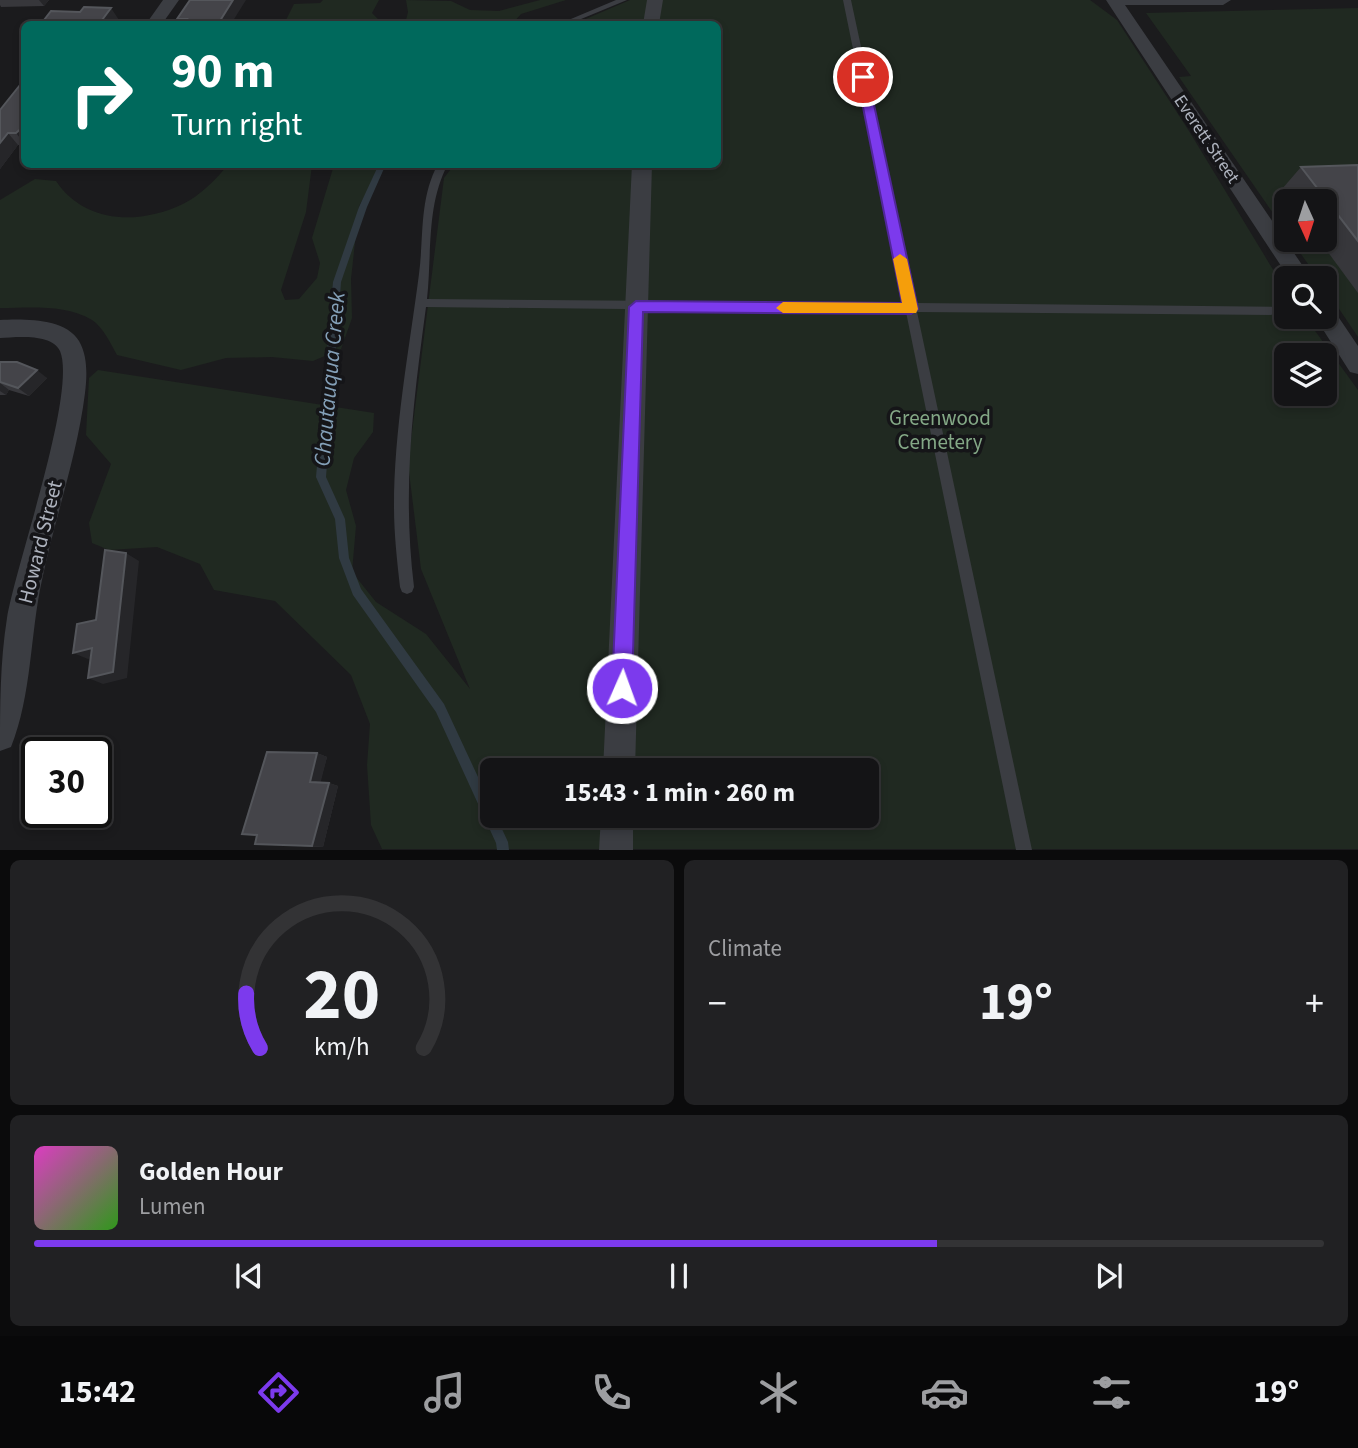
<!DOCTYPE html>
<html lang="en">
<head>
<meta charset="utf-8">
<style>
	body { margin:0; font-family:"Source Sans 3",sans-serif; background:#212123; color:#f1f3f6; height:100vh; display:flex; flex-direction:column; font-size:26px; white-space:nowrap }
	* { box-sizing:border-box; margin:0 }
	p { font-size:23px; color:#9d9ea1 }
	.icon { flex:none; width:38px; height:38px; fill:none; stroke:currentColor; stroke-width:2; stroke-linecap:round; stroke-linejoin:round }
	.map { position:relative; height:850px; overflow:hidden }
	.drawer { display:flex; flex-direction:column; gap:10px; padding:10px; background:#0b0b0c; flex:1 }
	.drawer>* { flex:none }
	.hud { position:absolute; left:21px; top:21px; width:700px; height:147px; border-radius:10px; box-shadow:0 4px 10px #0003,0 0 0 2px #333335; background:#00695c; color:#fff; overflow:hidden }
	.needle { width:46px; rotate:177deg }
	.tools { position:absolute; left:1274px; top:189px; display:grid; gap:14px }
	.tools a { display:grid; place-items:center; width:63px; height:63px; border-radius:10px; background:#141416; box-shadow:0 4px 10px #0003,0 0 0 2px #333335; font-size:35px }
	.speed { position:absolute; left:21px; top:737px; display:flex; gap:14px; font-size:35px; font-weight:700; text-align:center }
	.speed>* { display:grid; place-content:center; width:91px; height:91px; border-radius:50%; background:#141416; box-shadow:0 4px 10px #0003,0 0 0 2px #333335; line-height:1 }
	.speed .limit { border:4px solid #111; border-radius:10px; background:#fff; color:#111 }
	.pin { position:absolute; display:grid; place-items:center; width:60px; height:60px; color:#fff; margin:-30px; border:4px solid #fff; border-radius:50%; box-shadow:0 2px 7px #0007 }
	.me { position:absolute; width:77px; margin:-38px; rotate:2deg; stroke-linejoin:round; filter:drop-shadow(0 0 5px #0008) }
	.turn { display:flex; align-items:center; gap:24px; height:147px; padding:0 35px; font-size:32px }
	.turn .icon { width:91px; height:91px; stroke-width:2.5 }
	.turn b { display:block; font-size:49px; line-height:60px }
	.big { font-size:52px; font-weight:700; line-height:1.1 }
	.drawer .widget { flex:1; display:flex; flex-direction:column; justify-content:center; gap:10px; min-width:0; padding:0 24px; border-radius:10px; background:#212123 }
	.drawer .dial { align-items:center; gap:0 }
	.dial svg { height:182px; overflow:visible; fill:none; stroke:#333335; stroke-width:7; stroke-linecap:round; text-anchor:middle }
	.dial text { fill:#f1f3f6; stroke:none }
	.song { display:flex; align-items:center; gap:21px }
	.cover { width:84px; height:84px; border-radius:10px; background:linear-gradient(135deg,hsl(310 70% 55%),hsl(110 70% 35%)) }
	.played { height:7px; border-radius:4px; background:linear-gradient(90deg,#7c3aed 70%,#333335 70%) }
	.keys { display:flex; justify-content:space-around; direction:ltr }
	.heat { display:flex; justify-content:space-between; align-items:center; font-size:38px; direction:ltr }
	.drawer .tiles { flex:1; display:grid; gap:10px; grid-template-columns:1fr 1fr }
	.widget:last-child { grid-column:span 2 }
	.trip { position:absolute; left:480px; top:758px; width:399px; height:70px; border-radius:10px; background:#141416; box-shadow:0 4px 10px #0003,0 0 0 2px #333335; font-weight:700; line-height:70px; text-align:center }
	.tabs { display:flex; height:112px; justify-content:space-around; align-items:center; background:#080809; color:#9d9ea1 }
	.tabs .icon { width:49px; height:49px }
	.tabs .on { color:#7c3aed }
	.tabs b { font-size:32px; color:#f1f3f6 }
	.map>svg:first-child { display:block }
</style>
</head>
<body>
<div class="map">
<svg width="1358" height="850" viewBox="0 0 1358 850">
	<rect width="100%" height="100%" fill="#1b1b1d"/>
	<!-- green -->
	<path fill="#202921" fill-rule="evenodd" d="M 323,0 L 379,0 L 372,13 L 383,24 L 284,24 L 294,4 L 320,3 Z
		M 406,0 L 451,1 L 470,10 L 499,11 L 540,0 L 566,0 L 521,14 L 512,24 L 405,24 L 408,12 Z
		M 630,0 L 1090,0 L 1117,20 L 1189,131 L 1286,291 L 1286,317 L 1305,317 L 1358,390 L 1358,849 L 382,849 L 371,825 L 367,765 L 370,724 L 351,675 L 275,601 L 214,590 L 200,564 L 157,547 L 109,550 L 92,543 L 89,523 L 111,464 L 86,435 L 89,378 L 98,370 L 374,413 L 373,432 L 354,458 L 346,490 L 356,526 L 352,572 L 376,602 L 426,634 L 470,689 L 421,569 L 408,464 L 444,178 L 454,165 L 718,164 L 718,24 L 574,24 ZM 1286,355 L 1325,355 L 1325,394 L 1286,394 ZM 492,770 L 866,770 L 866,816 L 492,816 Z
		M 1358,8 L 1358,337 L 1325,288 L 1325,278 L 1318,278 L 1291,240 L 1325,240 L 1325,201 L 1286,201 L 1286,232 L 1179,77 L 1191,76 L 1146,13 Z
		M 228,165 L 312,165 L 306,212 L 281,290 L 285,300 L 299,299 L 317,278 L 320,263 L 312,238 L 334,165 L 383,165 L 359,206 L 351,279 L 352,318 L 341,349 L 313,361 L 272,357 L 226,358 L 181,370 L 117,355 C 111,344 103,327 92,320 C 65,304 30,308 0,308 L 0,200 L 35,179 L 56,181 C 85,224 139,225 183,204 C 200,196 216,179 228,165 Z"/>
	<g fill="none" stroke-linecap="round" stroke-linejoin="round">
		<!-- stream -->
		<path fill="#303a42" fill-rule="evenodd" d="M 379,164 L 386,164 L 367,207 L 341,282 L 326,477 L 345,519 L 349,558 L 361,589 L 444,704 L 492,807 L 492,816 L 496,816 L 508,842 L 509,850 L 497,850 L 496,843 L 436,712 L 353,595 L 339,558 L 335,519 L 316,477 L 333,282 L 359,207 Z"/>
		<!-- lane -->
		<path fill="#3b3d42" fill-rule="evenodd" d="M 616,0 L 627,0 L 569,24 L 559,24 Z
			M 843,0 L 851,0 L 916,303 L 1286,307 L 1286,315 L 917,312 L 1032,850 L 1016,850 L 906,312 L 426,307 C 413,404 402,489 414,587 L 412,592 L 407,594 L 402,592 L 400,587 C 397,560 394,534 394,507 C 394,429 409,351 419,274 C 424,236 419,199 438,164 L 448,164 C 426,205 432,254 427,299 L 905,303 Z"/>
		<!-- street -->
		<path fill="#3b3d42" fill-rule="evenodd" d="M 163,0 L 179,0 L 162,24 L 146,24 Z
			M 647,0 L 663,0 L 659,24 L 643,24 Z
			M 1106,0 L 1231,0 L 1223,5 L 1125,5 L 1311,278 L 1289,278 Z
			M 632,164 L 652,164 L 635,770 L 603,770 Z
			M 1325,307 L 1333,309 L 1358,346 L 1358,374 L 1350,372 L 1315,317 L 1325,317 Z
			M 0,320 C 24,319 65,318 79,341 C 88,356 87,377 85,393 C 77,457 55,517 42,580 C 30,634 32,695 11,747 L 0,751 C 0,706 0,662 7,618 C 16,564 77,392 60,351 C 52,333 16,337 0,338 Z
			M 601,816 L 633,816 L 633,850 L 599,850 Z"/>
	</g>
	<!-- wall -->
	<path fill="#37373b" d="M 0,0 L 49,0 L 44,6 L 1,7 L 0,5 Z
		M 190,0 L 231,24 L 181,24 L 177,19 Z
		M 24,80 L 24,145 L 18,145 L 0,169 L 0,110 Z
		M 1358,165 L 1358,293 L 1319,240 L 1325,240 L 1325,201 L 1291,201 L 1282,189 L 1301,167 Z
		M 0,362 L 47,378 L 29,396 L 9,390 L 6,395 L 0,395 Z
		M 317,753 L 327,757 L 320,782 L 329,783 L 338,786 L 323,847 L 255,844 L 257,836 L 242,834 Z"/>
	<!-- shaded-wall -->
	<path fill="#262629" d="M 39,0 L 49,0 L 44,6 Z
		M 233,0 L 246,0 L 231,24 L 218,24 Z
		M 111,8 L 119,20 L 116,24 L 99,24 Z
		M 24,126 L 24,143 L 16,133 Z
		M 8,133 L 18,145 L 0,169 L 0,143 Z
		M 37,370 L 47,378 L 29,396 L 18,388 Z
		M 0,383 L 9,390 L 6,395 L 0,391 Z
		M 126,553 L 139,561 L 127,678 L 103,684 L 88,678 Z
		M 92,648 L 107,654 L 88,659 L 73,653 Z
		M 317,753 L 327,757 L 320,785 L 310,782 Z
		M 329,783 L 338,786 L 323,847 L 312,846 Z"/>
	<!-- building -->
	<path fill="#444449" stroke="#54565b" stroke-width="2" d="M 190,0 L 233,0 L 218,24 L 184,24 L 187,19 L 177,19 Z
		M 84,7 L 111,8 L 99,24 L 41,24 L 51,11 L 80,12 Z
		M 24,80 L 24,126 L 16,133 L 8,133 L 0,143 L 0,110 Z
		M 1358,165 L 1358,241 L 1301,167 Z
		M 0,362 L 17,362 L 37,370 L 18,388 L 0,382 Z
		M 105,550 L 126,553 L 113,672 L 88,678 L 92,648 L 73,653 L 77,624 L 96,620 Z
		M 267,752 L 317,753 L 310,782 L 329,783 L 312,846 L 255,844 L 257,835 L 242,834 Z"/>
	<!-- route -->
	<path fill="#7c3aed" stroke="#51269a" stroke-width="2" d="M 863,74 L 868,77 L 918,309 L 911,314 L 643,312 L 632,688 L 629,695 L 622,698 L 615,695 L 612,688 L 629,307 L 636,301 L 902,303 L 857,77 Z"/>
	<!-- slow -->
	<path fill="#f59e0b" d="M 900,254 L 907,259 L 918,309 L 916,313 L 783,313 L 776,308 L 783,302 L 902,303 L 893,259 Z"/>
	<g text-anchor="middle" stroke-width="7" stroke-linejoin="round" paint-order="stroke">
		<!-- far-street labels -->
		<g font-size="18" fill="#adb2bd" stroke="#151518">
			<text transform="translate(1207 139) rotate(56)" y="6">Everett Street</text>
		</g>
		<!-- park labels -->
		<g font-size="21" fill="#84a886" stroke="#151518">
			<text x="940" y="425">Greenwood<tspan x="940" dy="24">Cemetery</tspan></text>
		</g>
		<!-- street labels -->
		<g font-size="21" fill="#adb2bd" stroke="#151518">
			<text transform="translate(40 542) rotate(-76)" y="7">Howard Street</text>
		</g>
		<!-- water labels -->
		<g font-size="23" font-style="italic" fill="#84a0b8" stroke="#151518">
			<text transform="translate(329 379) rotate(-85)" y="8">Chautauqua Creek</text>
		</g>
	</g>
</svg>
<div class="tools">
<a><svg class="needle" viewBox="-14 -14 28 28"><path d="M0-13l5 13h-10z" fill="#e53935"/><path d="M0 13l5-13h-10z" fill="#9d9ea1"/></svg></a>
<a><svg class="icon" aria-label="search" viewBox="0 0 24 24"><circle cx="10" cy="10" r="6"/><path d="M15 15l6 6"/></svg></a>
<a><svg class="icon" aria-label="layers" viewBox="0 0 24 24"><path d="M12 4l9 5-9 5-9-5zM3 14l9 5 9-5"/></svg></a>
</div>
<div class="speed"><div class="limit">30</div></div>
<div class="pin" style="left:863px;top:77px;background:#d93025"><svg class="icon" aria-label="arrive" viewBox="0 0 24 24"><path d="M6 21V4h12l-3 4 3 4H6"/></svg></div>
<svg class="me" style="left:622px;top:688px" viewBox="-20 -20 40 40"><circle r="17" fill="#7c3aed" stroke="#fff" stroke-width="3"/><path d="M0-11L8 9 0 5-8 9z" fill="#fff"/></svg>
<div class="trip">15:43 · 1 min · 260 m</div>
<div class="hud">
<div class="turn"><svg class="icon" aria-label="right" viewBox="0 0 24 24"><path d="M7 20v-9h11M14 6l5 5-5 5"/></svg><div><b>90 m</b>Turn right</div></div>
</div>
</div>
<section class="drawer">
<div class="tiles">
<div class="widget dial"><svg viewBox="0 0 100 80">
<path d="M14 69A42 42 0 1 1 86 69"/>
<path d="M14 69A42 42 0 0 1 8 45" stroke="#7c3aed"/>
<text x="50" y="56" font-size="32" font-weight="700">20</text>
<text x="50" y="72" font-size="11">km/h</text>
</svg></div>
<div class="widget"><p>Climate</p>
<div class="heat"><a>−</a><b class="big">19°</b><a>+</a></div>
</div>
<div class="widget">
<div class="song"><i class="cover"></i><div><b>Golden Hour</b><p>Lumen</p></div></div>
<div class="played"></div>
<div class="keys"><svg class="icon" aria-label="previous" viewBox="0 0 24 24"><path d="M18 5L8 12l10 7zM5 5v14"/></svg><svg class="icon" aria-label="pause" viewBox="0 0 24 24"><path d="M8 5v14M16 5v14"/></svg><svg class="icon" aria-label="next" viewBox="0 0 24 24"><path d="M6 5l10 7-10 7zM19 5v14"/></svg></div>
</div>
</div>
</section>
<nav class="tabs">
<b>15:42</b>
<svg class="icon on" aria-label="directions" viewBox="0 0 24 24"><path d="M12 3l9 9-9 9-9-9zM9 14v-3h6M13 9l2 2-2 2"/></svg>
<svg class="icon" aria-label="music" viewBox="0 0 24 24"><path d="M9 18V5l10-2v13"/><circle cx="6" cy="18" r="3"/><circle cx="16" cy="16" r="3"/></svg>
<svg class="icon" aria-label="phone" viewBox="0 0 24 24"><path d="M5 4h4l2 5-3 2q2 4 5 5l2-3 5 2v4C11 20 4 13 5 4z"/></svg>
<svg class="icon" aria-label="climate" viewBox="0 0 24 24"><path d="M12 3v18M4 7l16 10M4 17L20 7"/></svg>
<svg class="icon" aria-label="car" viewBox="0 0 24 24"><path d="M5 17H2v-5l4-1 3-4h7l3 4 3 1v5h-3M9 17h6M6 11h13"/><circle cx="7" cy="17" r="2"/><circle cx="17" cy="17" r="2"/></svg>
<svg class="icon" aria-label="filters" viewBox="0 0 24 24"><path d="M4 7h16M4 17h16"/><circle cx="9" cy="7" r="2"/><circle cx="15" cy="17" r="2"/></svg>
<b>19°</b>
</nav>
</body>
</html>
